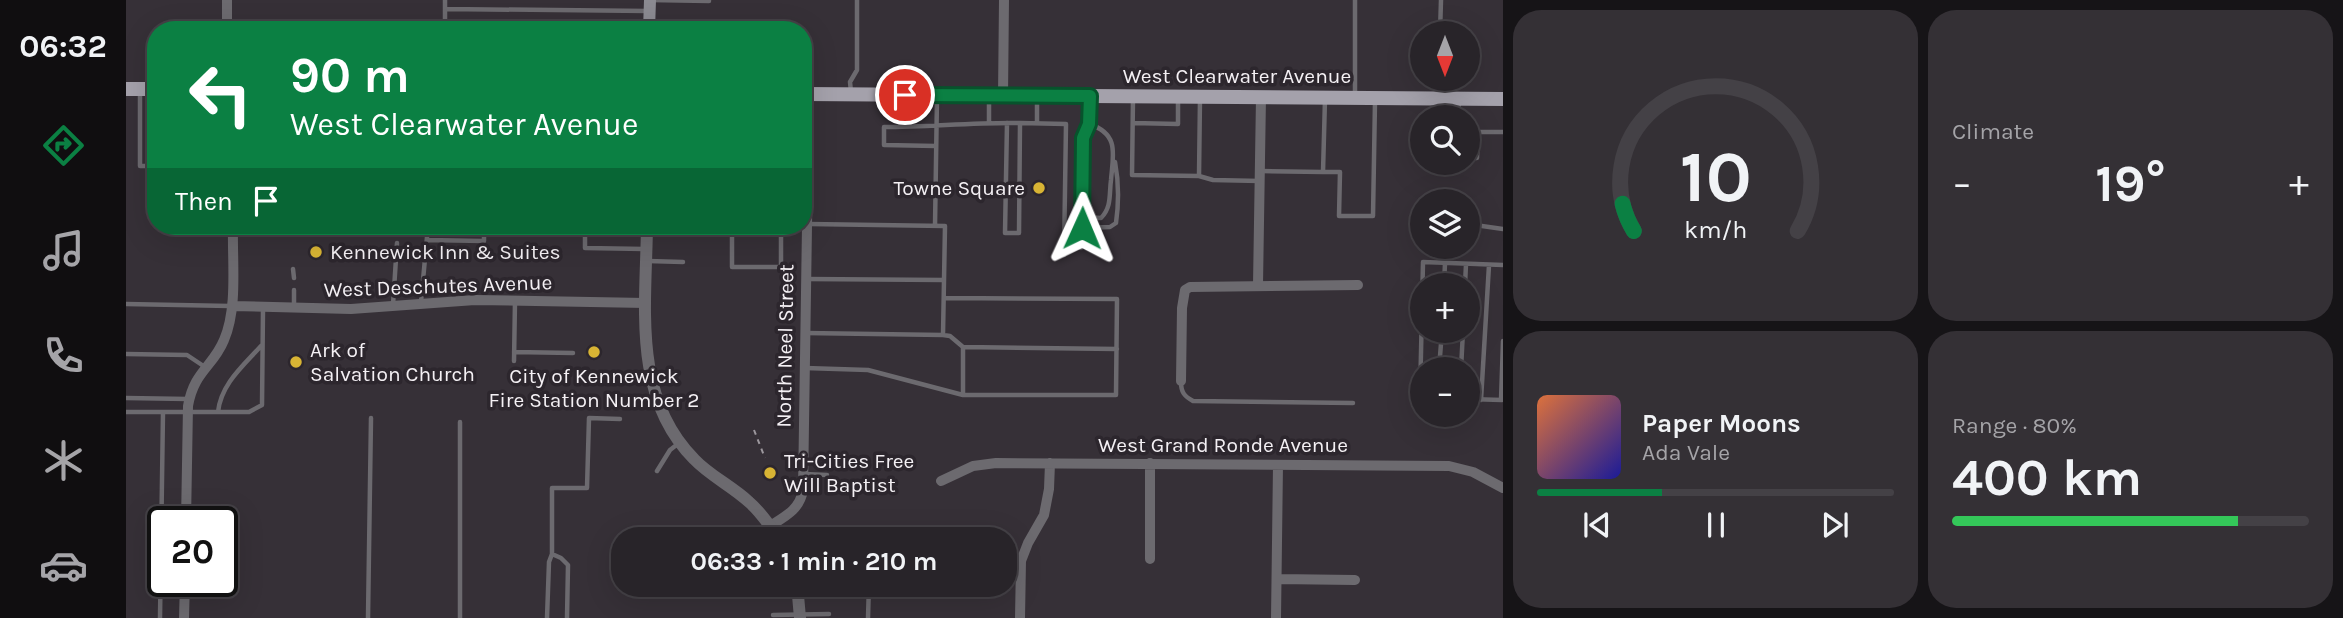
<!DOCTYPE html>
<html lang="en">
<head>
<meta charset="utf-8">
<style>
	body { margin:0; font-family:Karla,sans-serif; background:#343035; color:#f1f3f6; height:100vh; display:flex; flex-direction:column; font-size:26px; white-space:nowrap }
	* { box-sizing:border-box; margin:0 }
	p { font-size:23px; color:#a5a4a8 }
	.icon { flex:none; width:38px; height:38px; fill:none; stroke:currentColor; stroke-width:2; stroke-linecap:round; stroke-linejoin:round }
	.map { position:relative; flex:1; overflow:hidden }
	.drawer { display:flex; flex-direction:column; gap:10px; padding:10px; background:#161417; width:840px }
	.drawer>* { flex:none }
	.banner { position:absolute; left:21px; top:21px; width:665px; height:214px; border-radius:28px; box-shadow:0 7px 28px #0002,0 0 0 2px #444146; background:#0b8043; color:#fff; overflow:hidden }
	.needle { width:46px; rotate:180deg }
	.buttons { position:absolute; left:1284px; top:21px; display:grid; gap:14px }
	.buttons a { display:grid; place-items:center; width:70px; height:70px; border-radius:50%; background:#282429; box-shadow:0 7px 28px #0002,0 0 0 2px #444146; font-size:35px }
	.speed { position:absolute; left:21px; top:506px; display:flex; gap:14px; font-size:35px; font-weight:700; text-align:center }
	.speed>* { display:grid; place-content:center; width:91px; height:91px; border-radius:50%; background:#282429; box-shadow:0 7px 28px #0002,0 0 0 2px #444146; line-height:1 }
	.speed .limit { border:4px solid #111; border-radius:10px; background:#fff; color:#111 }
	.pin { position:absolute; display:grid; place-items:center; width:60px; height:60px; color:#fff; margin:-30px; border:4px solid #fff; border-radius:50%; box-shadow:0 2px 7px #0007 }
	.me { position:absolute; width:77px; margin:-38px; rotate:1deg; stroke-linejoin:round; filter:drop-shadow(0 0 5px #0008) }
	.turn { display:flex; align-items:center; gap:24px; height:147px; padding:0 28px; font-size:32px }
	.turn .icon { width:91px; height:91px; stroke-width:2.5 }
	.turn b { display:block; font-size:49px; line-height:60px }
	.then { display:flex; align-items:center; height:66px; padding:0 28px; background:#0003; gap:14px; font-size:26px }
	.big { font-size:52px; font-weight:700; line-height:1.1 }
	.drawer .widget { flex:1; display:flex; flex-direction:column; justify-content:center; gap:10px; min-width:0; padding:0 24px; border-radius:28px; background:#343035 }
	.drawer .dial { align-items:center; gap:0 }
	.dial svg { height:182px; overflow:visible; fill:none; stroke:#444146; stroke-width:7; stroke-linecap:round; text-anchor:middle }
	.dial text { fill:#f1f3f6; stroke:none }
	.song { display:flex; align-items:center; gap:21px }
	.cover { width:84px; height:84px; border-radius:10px; background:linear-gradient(135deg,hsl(20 70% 55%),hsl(240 70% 35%)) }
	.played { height:7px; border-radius:4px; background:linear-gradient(90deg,#0b8043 35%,#444146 35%) }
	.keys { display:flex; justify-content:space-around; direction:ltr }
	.heat { display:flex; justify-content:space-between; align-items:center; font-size:38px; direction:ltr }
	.charge { height:10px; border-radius:5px; background:linear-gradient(90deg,#34c759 80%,#444146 0) }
	.drawer .tiles { flex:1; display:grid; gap:10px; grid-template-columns:repeat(2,1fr) }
	.trip { position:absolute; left:485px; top:527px; width:406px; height:70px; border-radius:28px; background:#282429; box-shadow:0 7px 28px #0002,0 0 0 2px #444146; font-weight:700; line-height:70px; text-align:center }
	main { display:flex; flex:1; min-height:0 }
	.menu { display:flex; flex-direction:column; width:126px; justify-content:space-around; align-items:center; background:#100e10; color:#a5a4a8 }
	.menu .icon { width:49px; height:49px }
	.menu .current { color:#0b8043 }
	.menu b { font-size:32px; color:#f1f3f6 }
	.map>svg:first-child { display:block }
</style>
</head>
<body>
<main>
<nav class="menu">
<b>06:32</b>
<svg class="icon current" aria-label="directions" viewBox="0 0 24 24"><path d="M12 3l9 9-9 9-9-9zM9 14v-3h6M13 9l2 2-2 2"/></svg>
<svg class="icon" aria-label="music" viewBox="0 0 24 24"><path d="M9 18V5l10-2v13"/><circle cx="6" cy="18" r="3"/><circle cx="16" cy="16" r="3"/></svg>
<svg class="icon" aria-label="phone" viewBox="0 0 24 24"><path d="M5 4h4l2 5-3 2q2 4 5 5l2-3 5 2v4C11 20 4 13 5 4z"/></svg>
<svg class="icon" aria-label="climate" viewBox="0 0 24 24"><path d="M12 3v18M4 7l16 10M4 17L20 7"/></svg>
<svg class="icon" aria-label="car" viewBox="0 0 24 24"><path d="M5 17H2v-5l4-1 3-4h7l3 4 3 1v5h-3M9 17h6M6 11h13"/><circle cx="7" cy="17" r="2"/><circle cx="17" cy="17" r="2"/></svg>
</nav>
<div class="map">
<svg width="1377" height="618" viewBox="0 0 1377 618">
	<rect width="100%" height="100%" fill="#363037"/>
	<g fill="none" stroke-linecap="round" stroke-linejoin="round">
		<!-- path -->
		<path stroke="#9c979d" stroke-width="2" stroke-dasharray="5 5" stroke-linecap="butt" d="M 628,430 L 639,458"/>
		<!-- service -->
		<path stroke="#6c6a6f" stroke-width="4.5" d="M 525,0 L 583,1
			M 1229,0 L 1229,94
			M 319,9 L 522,11
			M 319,30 L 319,0
			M 1314,33 L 1315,0
			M 14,90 L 14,166 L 30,166
			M 725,92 L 724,82 L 731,70 L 731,0
			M 1313,95 L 1313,79
			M 1007,98 L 1006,175 L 1073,176 L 1074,98
			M 863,99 L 863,122
			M 1332,117 L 1333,101
			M 881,123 L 879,233 L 893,233 L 894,123 L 940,124 L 938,255
			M 911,123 L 911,100
			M 1007,123 L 1052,124 L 1052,98
			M 1342,132 L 1377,132
			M 810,146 L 758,145 L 758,127 C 803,127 849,122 894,123
			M 1342,158 L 1351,158 L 1352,132
			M 1135,171 L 1197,172 L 1199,99
			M 1197,172 L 1214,172 L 1213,216 L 1247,216 L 1249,101
			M 1073,176 L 1087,180 L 1134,181
			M 957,217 L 975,218 C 986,207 983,194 985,180 C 987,155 994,134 963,124
			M 683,224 L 819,226 L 817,335
			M 1342,224 L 1377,229
			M 459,226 L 459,248 L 519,249
			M 606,226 L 606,267 L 655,267 L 655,226
			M 809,226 L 811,97
			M 956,228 L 984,227 L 990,223 C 993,202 993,183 989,162
			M 301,240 L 358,241 L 358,226
			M 955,248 L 957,138 L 963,123 L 964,97
			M 522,261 L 557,262
			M 167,269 L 168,278
			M 680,279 L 818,280
			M 1318,285 L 1319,263
			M 1339,285 L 1340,264
			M 295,302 L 302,226
			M 0,304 L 104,306
			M 267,305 L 271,243
			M 168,308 L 168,290
			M 679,333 L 817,335 L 824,336 L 837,347 L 991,349
			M 837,347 L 837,395
			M 388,352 L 447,353
			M 0,354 L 61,355 L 79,367
			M 388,361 L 389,301
			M 679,368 L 742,370 L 837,395 L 990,395 L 991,299 L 818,298
			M 1313,369 L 1316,331
			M 1335,369 L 1337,331
			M 1055,382 C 1055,392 1058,396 1067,401 L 1227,403
			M 0,398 L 62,399
			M 1297,398 L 1294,398 L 1297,262 L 1377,265
			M 1342,399 L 1376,400
			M 1355,400 L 1363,265
			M 1375,400 L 1377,341
			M 0,412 L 123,412 L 136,405 L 137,309
			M 92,412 C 95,384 117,366 135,346
			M 531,471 L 544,450 L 553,443
			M 678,474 L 701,475
			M 60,521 L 92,520
			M 426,554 L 435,558 L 442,565 L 441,618
			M 647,615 L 703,614
			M 34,618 L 37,412
			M 242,618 L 245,418
			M 334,618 L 334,422
			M 421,618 L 423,562 L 426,554 L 426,488 L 461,488 L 463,418 L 494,419
			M 742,618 L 743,584"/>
		<!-- minor -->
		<path stroke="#6c6a6f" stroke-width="10" d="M 101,30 L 101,0
			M 877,96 L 878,0
			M 1132,285 L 1135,97
			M 106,306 L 225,309 L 349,300 L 520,303
			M 1055,381 L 1056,308 L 1059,290 L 1064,287 L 1232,285
			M 1024,463 L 1024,559
			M 815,481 L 847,466 L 870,463 L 1323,466 L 1347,472 L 1377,488
			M 60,522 L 62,406 C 68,371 87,367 98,340 C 112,308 106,261 107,226
			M 644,526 C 660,516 674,509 677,490 L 683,94
			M 1151,579 L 1229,580
			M 58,618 L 59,581
			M 894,618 L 895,561 L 902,543 L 918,515 L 923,489 L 924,463
			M 1150,618 L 1152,465"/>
		<!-- tertiary -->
		<path stroke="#6c6a6f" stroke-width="12" d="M 521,226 C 520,306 506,397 568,459 C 584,476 606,486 623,502 C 635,512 644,526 653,539
			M 671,584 L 674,618"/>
		<!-- secondary -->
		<path stroke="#8b8a91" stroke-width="12" d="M 523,30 L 524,0"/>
		<!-- primary -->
		<path stroke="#a4a1ab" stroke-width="14" d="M 0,89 L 30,89
			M 677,94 L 1377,99"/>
	</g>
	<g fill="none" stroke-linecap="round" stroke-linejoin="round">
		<defs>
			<path id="route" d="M 779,95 L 964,96 L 963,124 L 957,138 L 956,228"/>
		</defs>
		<!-- route casing -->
		<use href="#route" stroke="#07532c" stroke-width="18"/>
		<!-- route -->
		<use href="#route" stroke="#0b8043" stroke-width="12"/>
	</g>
	<!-- markers -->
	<g fill="#d8b434" stroke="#2c262d" stroke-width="2.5">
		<circle cx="913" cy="188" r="7"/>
		<circle cx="190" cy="252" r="7"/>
		<circle cx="468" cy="352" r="7"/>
		<circle cx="170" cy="362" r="7"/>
		<circle cx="644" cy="473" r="7"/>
	</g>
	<g text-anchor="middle" stroke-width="7" stroke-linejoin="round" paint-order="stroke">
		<!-- street labels -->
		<g font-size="21" fill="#f4f0f4" stroke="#2c262d">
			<text x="1111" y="83">West Clearwater Avenue</text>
			<text transform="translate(312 286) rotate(-2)" y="7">West Deschutes Avenue</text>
			<text transform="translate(659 346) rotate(-89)" y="7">North Neel Street</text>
			<text x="1097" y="452">West Grand Ronde Avenue</text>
		</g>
		<!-- poi labels -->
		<g font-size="21" fill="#f4f0f4" stroke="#2c262d" text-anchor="start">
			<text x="899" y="195" text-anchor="end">Towne Square</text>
			<text x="204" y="259">Kennewick Inn &amp; Suites</text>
			<text x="184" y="357">Ark of<tspan x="184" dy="24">Salvation Church</tspan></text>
			<text x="468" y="383" text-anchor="middle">City of Kennewick<tspan x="468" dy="24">Fire Station Number 2</tspan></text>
			<text x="658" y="468">Tri-Cities Free<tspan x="658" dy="24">Will Baptist</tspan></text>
		</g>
	</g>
</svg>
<div class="buttons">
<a><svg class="needle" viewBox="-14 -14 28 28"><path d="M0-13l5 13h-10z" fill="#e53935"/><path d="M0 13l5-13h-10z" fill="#a5a4a8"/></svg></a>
<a><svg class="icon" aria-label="search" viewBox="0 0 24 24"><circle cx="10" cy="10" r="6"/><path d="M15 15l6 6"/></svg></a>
<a><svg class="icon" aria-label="layers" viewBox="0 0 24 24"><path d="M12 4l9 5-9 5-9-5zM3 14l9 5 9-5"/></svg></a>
<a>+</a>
<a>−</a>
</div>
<div class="speed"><div class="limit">20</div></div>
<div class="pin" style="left:779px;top:95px;background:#d93025"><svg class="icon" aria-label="arrive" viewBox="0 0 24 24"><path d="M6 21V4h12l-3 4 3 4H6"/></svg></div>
<svg class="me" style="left:956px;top:228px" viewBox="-20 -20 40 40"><path d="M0-17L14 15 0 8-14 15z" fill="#0b8043" stroke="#fff" stroke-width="4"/></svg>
<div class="trip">06:33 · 1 min · 210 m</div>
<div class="banner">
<div class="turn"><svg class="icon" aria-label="left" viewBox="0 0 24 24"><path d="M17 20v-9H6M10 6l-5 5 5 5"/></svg><div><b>90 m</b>West Clearwater Avenue</div></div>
<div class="then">Then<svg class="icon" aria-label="arrive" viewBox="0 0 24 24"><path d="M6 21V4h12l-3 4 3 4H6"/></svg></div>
</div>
</div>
<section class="drawer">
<div class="tiles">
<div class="widget dial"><svg viewBox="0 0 100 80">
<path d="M14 69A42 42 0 1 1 86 69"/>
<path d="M14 69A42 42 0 0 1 9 57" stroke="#0b8043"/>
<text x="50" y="56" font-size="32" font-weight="700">10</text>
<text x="50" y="72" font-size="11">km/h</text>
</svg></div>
<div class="widget"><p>Climate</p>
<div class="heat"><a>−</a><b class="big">19°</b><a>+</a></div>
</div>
<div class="widget">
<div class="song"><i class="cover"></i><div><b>Paper Moons</b><p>Ada Vale</p></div></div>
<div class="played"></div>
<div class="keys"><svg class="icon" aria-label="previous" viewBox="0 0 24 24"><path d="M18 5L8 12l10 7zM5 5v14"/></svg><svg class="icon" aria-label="pause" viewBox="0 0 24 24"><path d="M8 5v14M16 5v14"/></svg><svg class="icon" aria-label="next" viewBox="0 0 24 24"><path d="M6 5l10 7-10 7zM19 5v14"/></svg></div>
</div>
<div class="widget"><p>Range · 80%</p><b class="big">400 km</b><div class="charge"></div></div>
</div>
</section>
</main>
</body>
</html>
